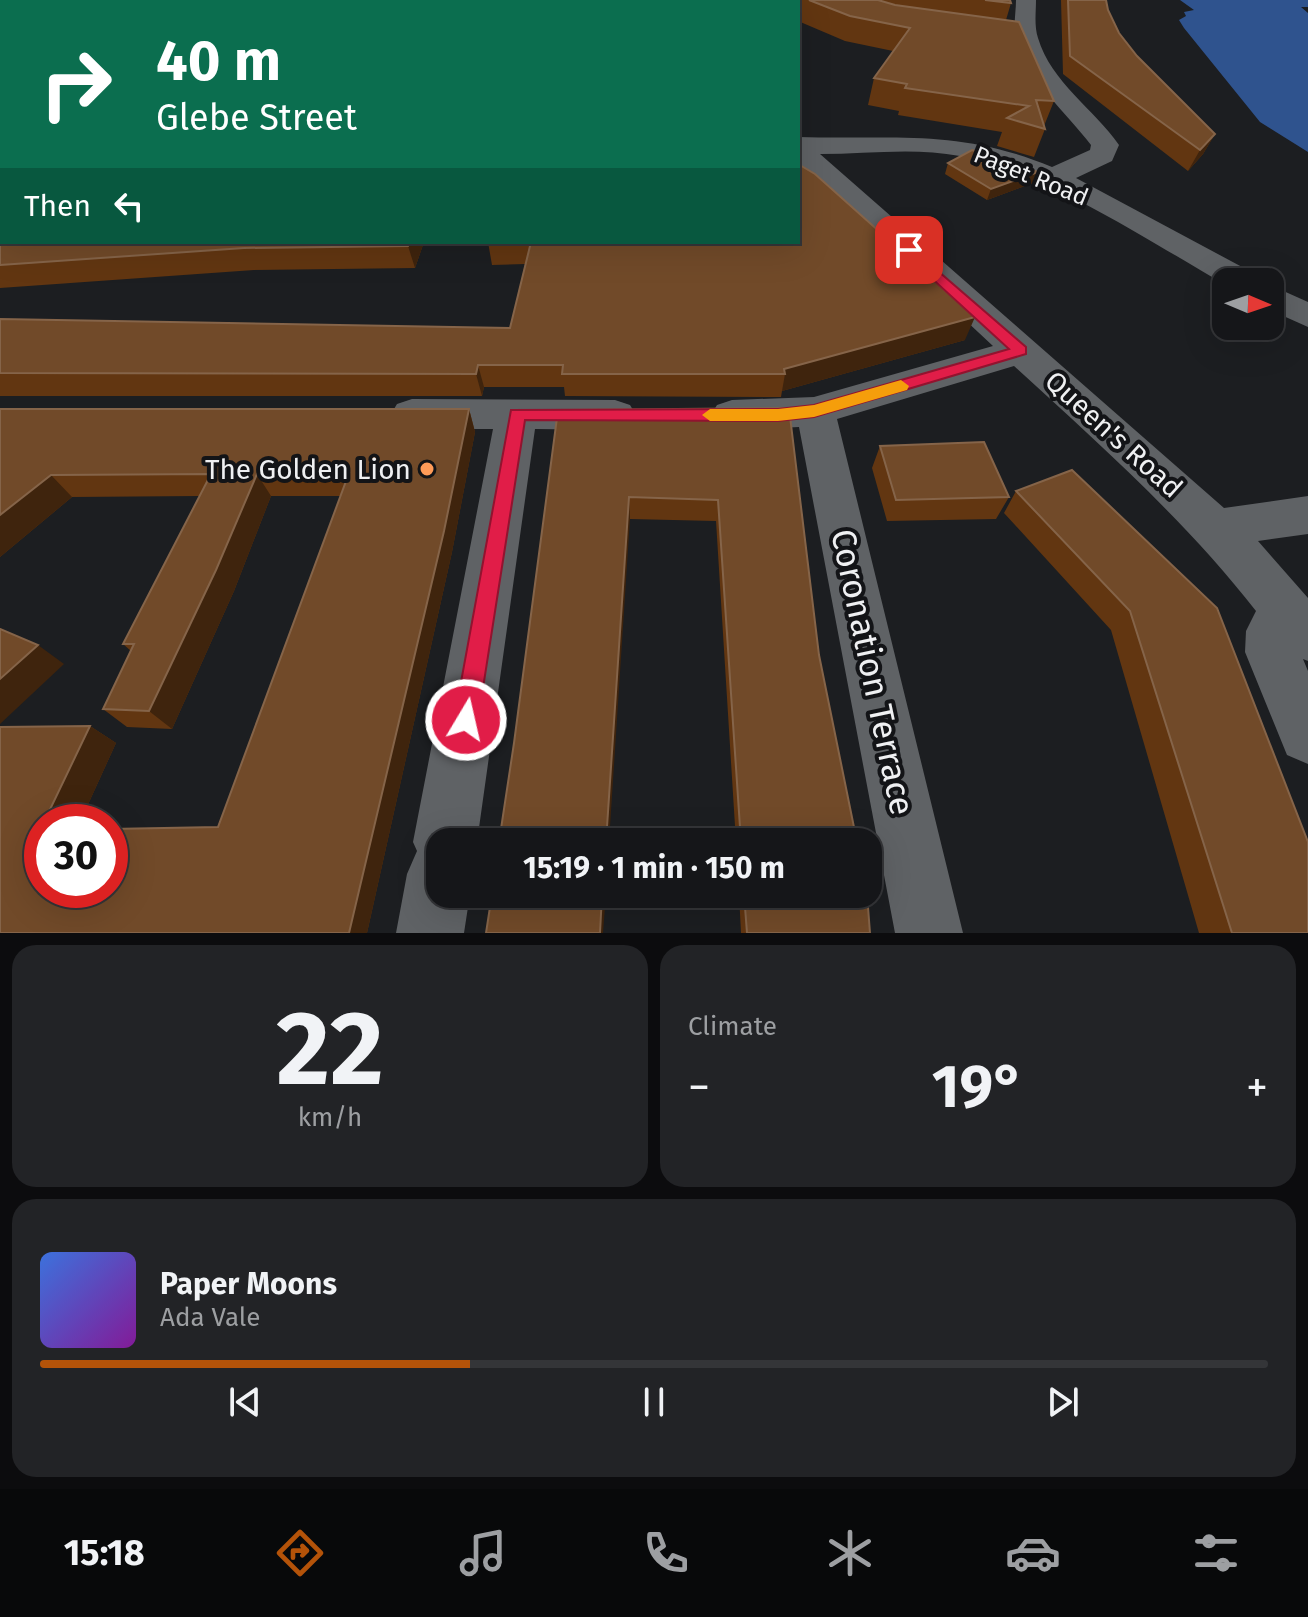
<!DOCTYPE html>
<html lang="en">
<head>
<meta charset="utf-8">
<style>
	body { margin:0; font-family:"Fira Sans",sans-serif; background:#222326; color:#f1f3f6; height:100vh; display:flex; flex-direction:column; font-size:30px; white-space:nowrap }
	* { box-sizing:border-box; margin:0 }
	p { font-size:26px; color:#9d9fa2 }
	.icon { flex:none; width:44px; height:44px; fill:none; stroke:currentColor; stroke-width:2; stroke-linecap:round; stroke-linejoin:round }
	.map { position:relative; height:933px; overflow:hidden }
	.panel { display:flex; flex-direction:column; gap:12px; padding:12px; background:#0c0c0e; flex:1 }
	.panel>* { flex:none }
	.top-card { position:absolute; left:0px; top:0px; width:800px; height:244px; box-shadow:0 8px 32px #0002,0 0 0 2px #343538; background:#0b6e4f; color:#fff; overflow:hidden }
	.needle { width:52px; rotate:92deg }
	.fabs { position:absolute; left:1212px; top:268px; display:grid; gap:16px }
	.fabs a { display:grid; place-items:center; width:72px; height:72px; border-radius:16px; background:#151619; box-shadow:0 8px 32px #0002,0 0 0 2px #343538; font-size:40px }
	.speed { position:absolute; left:24px; top:804px; display:flex; gap:16px; font-size:40px; font-weight:700; text-align:center }
	.speed>* { display:grid; place-content:center; width:104px; height:104px; border-radius:50%; background:#151619; box-shadow:0 8px 32px #0002,0 0 0 2px #343538; line-height:1 }
	.speed .limit { border:12px solid #d22; background:#fff; color:#111 }
	.pin { position:absolute; display:grid; place-items:center; width:68px; height:68px; color:#fff; margin:-34px; border-radius:16px; box-shadow:0 4px 12px #0006 }
	.me { position:absolute; width:88px; margin:-44px; rotate:9deg; stroke-linejoin:round; filter:drop-shadow(0 0 6px #0008) }
	.turn { display:flex; align-items:center; gap:28px; height:168px; padding:0 24px; font-size:36px }
	.turn .icon { width:104px; height:104px; stroke-width:2.5 }
	.turn b { display:block; font-size:56px; line-height:68px }
	.then { display:flex; align-items:center; height:76px; padding:0 24px; background:#0003; gap:16px; font-size:30px }
	.big { font-size:60px; font-weight:700; line-height:1.1 }
	.panel .card { flex:1; display:flex; flex-direction:column; justify-content:center; gap:12px; min-width:0; padding:0 28px; border-radius:24px; background:#222326 }
	.panel .dial { align-items:center; gap:0 }
	.dial b { font-size:104px; line-height:1 }
	.song { display:flex; align-items:center; gap:24px }
	.cover { width:96px; height:96px; border-radius:12px; background:linear-gradient(135deg,hsl(220 70% 55%),hsl(290 70% 35%)) }
	.played { height:8px; border-radius:4px; background:linear-gradient(90deg,#b45309 35%,#343538 35%) }
	.keys { display:flex; justify-content:space-around; direction:ltr }
	.heat { display:flex; justify-content:space-between; align-items:center; font-size:44px; direction:ltr }
	.panel .tiles { flex:1; display:grid; gap:12px; grid-template-columns:1fr 1fr }
	.card:last-child { grid-column:span 2 }
	.trip { position:absolute; left:426px; top:828px; width:456px; height:80px; border-radius:24px; background:#151619; box-shadow:0 8px 32px #0002,0 0 0 2px #343538; font-weight:700; line-height:80px; text-align:center }
	.menu { display:flex; height:128px; justify-content:space-around; align-items:center; background:#08090a; color:#9d9fa2 }
	.menu .icon { width:56px; height:56px }
	.menu .current { color:#b45309 }
	.menu b { font-size:36px; color:#f1f3f6 }
	.map>svg:first-child { display:block }
</style>
</head>
<body>
<div class="map">
<svg width="1308" height="933" viewBox="0 0 1308 933">
	<rect width="100%" height="100%" fill="#1c1e21"/>
	<!-- forest -->
	<path fill="#2f538e" d="M 1180,0 L 1308,0 L 1308,7 L 1301,7 L 1308,13 L 1308,152 L 1260,122 L 1184,28 L 1179,20 L 1186,16 L 1184,12 L 1194,10 Z"/>
	<g fill="none" stroke-linecap="round" stroke-linejoin="round">
		<!-- minor -->
		<path fill="#5f6265" fill-rule="evenodd" d="M 648,0 L 668,0 L 668,2 L 648,2 Z
			M 1016,0 L 1036,0 C 1036,12 1034,26 1038,38 C 1051,82 1094,109 1119,145 L 1112,161 L 1076,178 L 1257,275 L 1262,282 L 1226,282 L 1226,285 C 1147,240 1048,173 960,156 C 914,147 866,154 820,154 L 1224,508 L 1308,496 L 1308,534 L 1258,541 L 1308,598 L 1308,661 L 1303,659 L 1308,671 L 1308,764 L 1287,755 L 1245,652 L 1246,631 L 1256,611 C 1185,520 1099,444 1014,366 L 837,419 L 963,933 L 895,933 L 799,427 L 732,430 L 717,425 L 711,415 L 717,405 L 732,400 L 814,397 L 993,346 L 798,164 L 798,137 C 895,140 958,128 1052,167 L 1090,150 L 1091,145 C 1066,112 1027,80 1016,38 C 1013,26 1016,12 1016,0 Z
			M 0,131 L 2,131 L 2,147 L 0,147 Z
			M 1270,285 L 1308,302 L 1308,327 L 1270,310 Z
			M 412,399 L 615,400 L 630,405 L 636,415 L 630,425 L 615,430 L 535,429 L 477,842 L 440,842 L 440,894 L 470,894 L 464,933 L 396,933 L 407,874 L 417,851 L 413,842 L 493,429 L 412,429 L 397,424 L 391,414 L 397,404 Z"/>
	</g>
	<!-- wall -->
	<path fill="#623611" d="M 0,0 L 643,0 L 642,2 L 2,2 L 2,82 L 0,81 Z
		M 748,0 L 1010,0 L 1011,3 L 1006,20 L 1054,101 L 1044,126 L 1045,129 L 1034,157 L 997,146 L 1002,132 L 898,115 L 899,111 L 868,105 L 874,78 L 893,51 L 845,41 L 798,21 L 798,2 L 753,2 Z
		M 1061,0 L 1106,0 L 1108,10 L 1119,33 L 1137,56 L 1215,134 L 1203,154 L 1188,171 L 1063,74 Z
		M 948,163 L 1033,183 L 987,200 L 945,174 Z
		M 0,204 L 424,242 L 415,268 L 254,270 L 0,288 Z
		M 488,242 L 798,242 L 965,340 L 782,391 L 781,397 L 565,396 L 564,387 L 484,387 L 482,396 L 0,396 L 0,319 L 510,328 L 525,264 L 492,265 Z
		M 789,408 L 819,655 L 857,842 L 736,842 L 716,521 L 630,519 L 514,743 L 558,410 Z
		M 0,409 L 469,409 L 475,432 L 452,552 L 367,933 L 0,933 L 0,727 L 90,726 L 116,743 L 80,822 L 42,822 L 42,890 L 110,890 L 110,829 L 218,827 L 341,496 L 271,496 L 234,591 L 172,729 L 127,727 L 103,709 L 131,651 L 123,644 L 200,496 L 72,497 L 0,557 Z
		M 880,446 L 1009,497 L 996,519 L 887,521 L 872,468 Z
		M 1072,470 L 1308,933 L 1199,933 L 1111,630 L 1004,513 L 1016,491 Z
		M 739,894 L 867,894 L 870,933 L 741,933 Z"/>
	<!-- shaded-wall -->
	<path fill="#3f240d" d="M 439,0 L 453,0 L 453,2 L 436,2 Z
		M 489,0 L 503,0 L 503,2 L 489,2 Z
		M 629,0 L 643,0 L 642,2 L 621,2 Z
		M 1215,134 L 1203,154 L 1188,171 L 1200,150 Z
		M 1038,172 L 1033,183 L 987,200 L 991,189 Z
		M 410,242 L 424,242 L 415,268 L 408,246 Z
		M 975,317 L 965,340 L 782,391 L 785,374 L 784,369 Z
		M 478,365 L 484,387 L 482,396 L 476,374 Z
		M 469,409 L 475,432 L 452,552 L 367,933 L 349,933 Z
		M 257,474 L 271,496 L 234,591 L 172,729 L 149,711 Z
		M 51,475 L 72,497 L 0,557 L 0,515 Z
		M 629,497 L 630,519 L 609,842 L 606,842 Z
		M 38,645 L 64,664 L 0,724 L 0,679 Z
		M 90,726 L 116,743 L 80,822 L 44,822 Z
		M 602,894 L 606,894 L 603,933 L 600,933 Z"/>
	<!-- building -->
	<path fill="#714a29" stroke="#856449" stroke-width="2" d="M 0,0 L 439,0 L 436,2 L 2,2 L 2,65 L 0,64 Z
		M 536,0 L 629,0 L 621,2 L 548,2 Z
		M 809,0 L 878,0 L 895,5 L 1019,22 L 1054,101 L 1036,100 L 1045,129 L 1007,118 L 1029,106 L 905,88 L 907,84 L 874,78 L 910,28 L 850,16 Z
		M 985,0 L 1010,0 L 1011,3 Z
		M 1068,0 L 1106,0 L 1108,10 L 1119,33 L 1137,56 L 1215,134 L 1200,150 L 1070,56 Z
		M 972,150 L 1038,172 L 991,189 L 948,163 Z
		M 798,164 L 815,174 L 975,317 L 784,369 L 785,374 L 562,374 L 563,365 L 478,365 L 476,374 L 0,373 L 0,319 L 510,328 L 531,242 L 488,242 L 798,242 Z
		M 2,203 L 2,242 L 410,242 L 408,246 L 244,248 L 0,265 L 0,204 Z
		M 789,408 L 819,655 L 857,842 L 741,842 L 718,500 L 629,497 L 606,842 L 499,842 L 514,743 L 558,410 Z
		M 0,409 L 469,409 L 444,531 L 349,933 L 0,933 L 0,727 L 90,726 L 44,822 L 42,822 L 40,830 L 42,830 L 42,890 L 110,890 L 110,829 L 218,827 L 349,473 L 257,474 L 216,570 L 149,711 L 103,709 L 134,644 L 123,644 L 211,474 L 51,475 L 0,515 Z
		M 984,442 L 1009,497 L 896,500 L 880,446 Z
		M 1072,470 L 1217,608 L 1308,842 L 1308,933 L 1232,933 L 1130,611 L 1016,491 Z
		M 0,629 L 38,645 L 0,679 Z
		M 492,894 L 602,894 L 600,933 L 486,933 Z
		M 744,894 L 867,894 L 870,933 L 747,933 Z"/>
	<!-- route -->
	<path fill="#e11d48" stroke="#92132f" stroke-width="2" d="M 909,246 L 1026,347 L 1026,354 L 814,417 L 778,421 L 525,420 L 478,720 L 474,728 L 466,731 L 458,728 L 454,720 L 511,410 L 778,409 L 814,405 L 1009,349 L 904,253 L 904,247 Z"/>
	<!-- slow -->
	<path fill="#f59e0b" d="M 901,380 L 909,386 L 907,390 L 814,417 L 778,421 L 710,421 L 702,415 L 710,409 L 778,409 L 814,405 Z"/>
	<!-- markers -->
	<circle fill="#fe9b58" stroke="#131417" stroke-width="3" cx="427" cy="469" r="8"/>
	<g text-anchor="middle" stroke-width="8" stroke-linejoin="round" paint-order="stroke">
		<!-- far-street labels -->
		<g font-size="24" fill="#eff0f2" stroke="#131417">
			<text transform="translate(1031 176) rotate(22)" y="8">Paget Road</text>
		</g>
		<!-- street labels -->
		<g font-size="28" fill="#eff0f2" stroke="#131417">
			<text transform="translate(1114 434) rotate(42)" y="10">Queen's Road</text>
		</g>
		<!-- poi labels -->
		<g font-size="28" fill="#eff0f2" stroke="#131417" text-anchor="end">
			<text x="411" y="479">The Golden Lion</text>
		</g>
		<!-- near-street labels -->
		<g font-size="34" fill="#eff0f2" stroke="#131417">
			<text transform="translate(873 672) rotate(78)" y="12">Coronation Terrace</text>
		</g>
	</g>
</svg>
<div class="fabs">
<a><svg class="needle" viewBox="-14 -14 28 28"><path d="M0-13l5 13h-10z" fill="#e53935"/><path d="M0 13l5-13h-10z" fill="#9d9fa2"/></svg></a>
</div>
<div class="speed"><div class="limit">30</div></div>
<div class="pin" style="left:909px;top:250px;background:#d93025"><svg class="icon" aria-label="arrive" viewBox="0 0 24 24"><path d="M6 21V4h12l-3 4 3 4H6"/></svg></div>
<svg class="me" style="left:466px;top:720px" viewBox="-20 -20 40 40"><circle r="17" fill="#e11d48" stroke="#fff" stroke-width="3"/><path d="M0-11L8 9 0 5-8 9z" fill="#fff"/></svg>
<div class="trip">15:19 · 1 min · 150 m</div>
<div class="top-card">
<div class="turn"><svg class="icon" aria-label="right" viewBox="0 0 24 24"><path d="M7 20v-9h11M14 6l5 5-5 5"/></svg><div><b>40 m</b>Glebe Street</div></div>
<div class="then">Then<svg class="icon" aria-label="left" viewBox="0 0 24 24"><path d="M17 20v-9H6M10 6l-5 5 5 5"/></svg></div>
</div>
</div>
<section class="panel">
<div class="tiles">
<div class="card dial"><b>22</b><p>km/h</p></div>
<div class="card"><p>Climate</p>
<div class="heat"><a>−</a><b class="big">19°</b><a>+</a></div>
</div>
<div class="card">
<div class="song"><i class="cover"></i><div><b>Paper Moons</b><p>Ada Vale</p></div></div>
<div class="played"></div>
<div class="keys"><svg class="icon" aria-label="previous" viewBox="0 0 24 24"><path d="M18 5L8 12l10 7zM5 5v14"/></svg><svg class="icon" aria-label="pause" viewBox="0 0 24 24"><path d="M8 5v14M16 5v14"/></svg><svg class="icon" aria-label="next" viewBox="0 0 24 24"><path d="M6 5l10 7-10 7zM19 5v14"/></svg></div>
</div>
</div>
</section>
<nav class="menu">
<b>15:18</b>
<svg class="icon current" aria-label="directions" viewBox="0 0 24 24"><path d="M12 3l9 9-9 9-9-9zM9 14v-3h6M13 9l2 2-2 2"/></svg>
<svg class="icon" aria-label="music" viewBox="0 0 24 24"><path d="M9 18V5l10-2v13"/><circle cx="6" cy="18" r="3"/><circle cx="16" cy="16" r="3"/></svg>
<svg class="icon" aria-label="phone" viewBox="0 0 24 24"><path d="M5 4h4l2 5-3 2q2 4 5 5l2-3 5 2v4C11 20 4 13 5 4z"/></svg>
<svg class="icon" aria-label="climate" viewBox="0 0 24 24"><path d="M12 3v18M4 7l16 10M4 17L20 7"/></svg>
<svg class="icon" aria-label="car" viewBox="0 0 24 24"><path d="M5 17H2v-5l4-1 3-4h7l3 4 3 1v5h-3M9 17h6M6 11h13"/><circle cx="7" cy="17" r="2"/><circle cx="17" cy="17" r="2"/></svg>
<svg class="icon" aria-label="filters" viewBox="0 0 24 24"><path d="M4 7h16M4 17h16"/><circle cx="9" cy="7" r="2"/><circle cx="15" cy="17" r="2"/></svg>
</nav>
</body>
</html>
